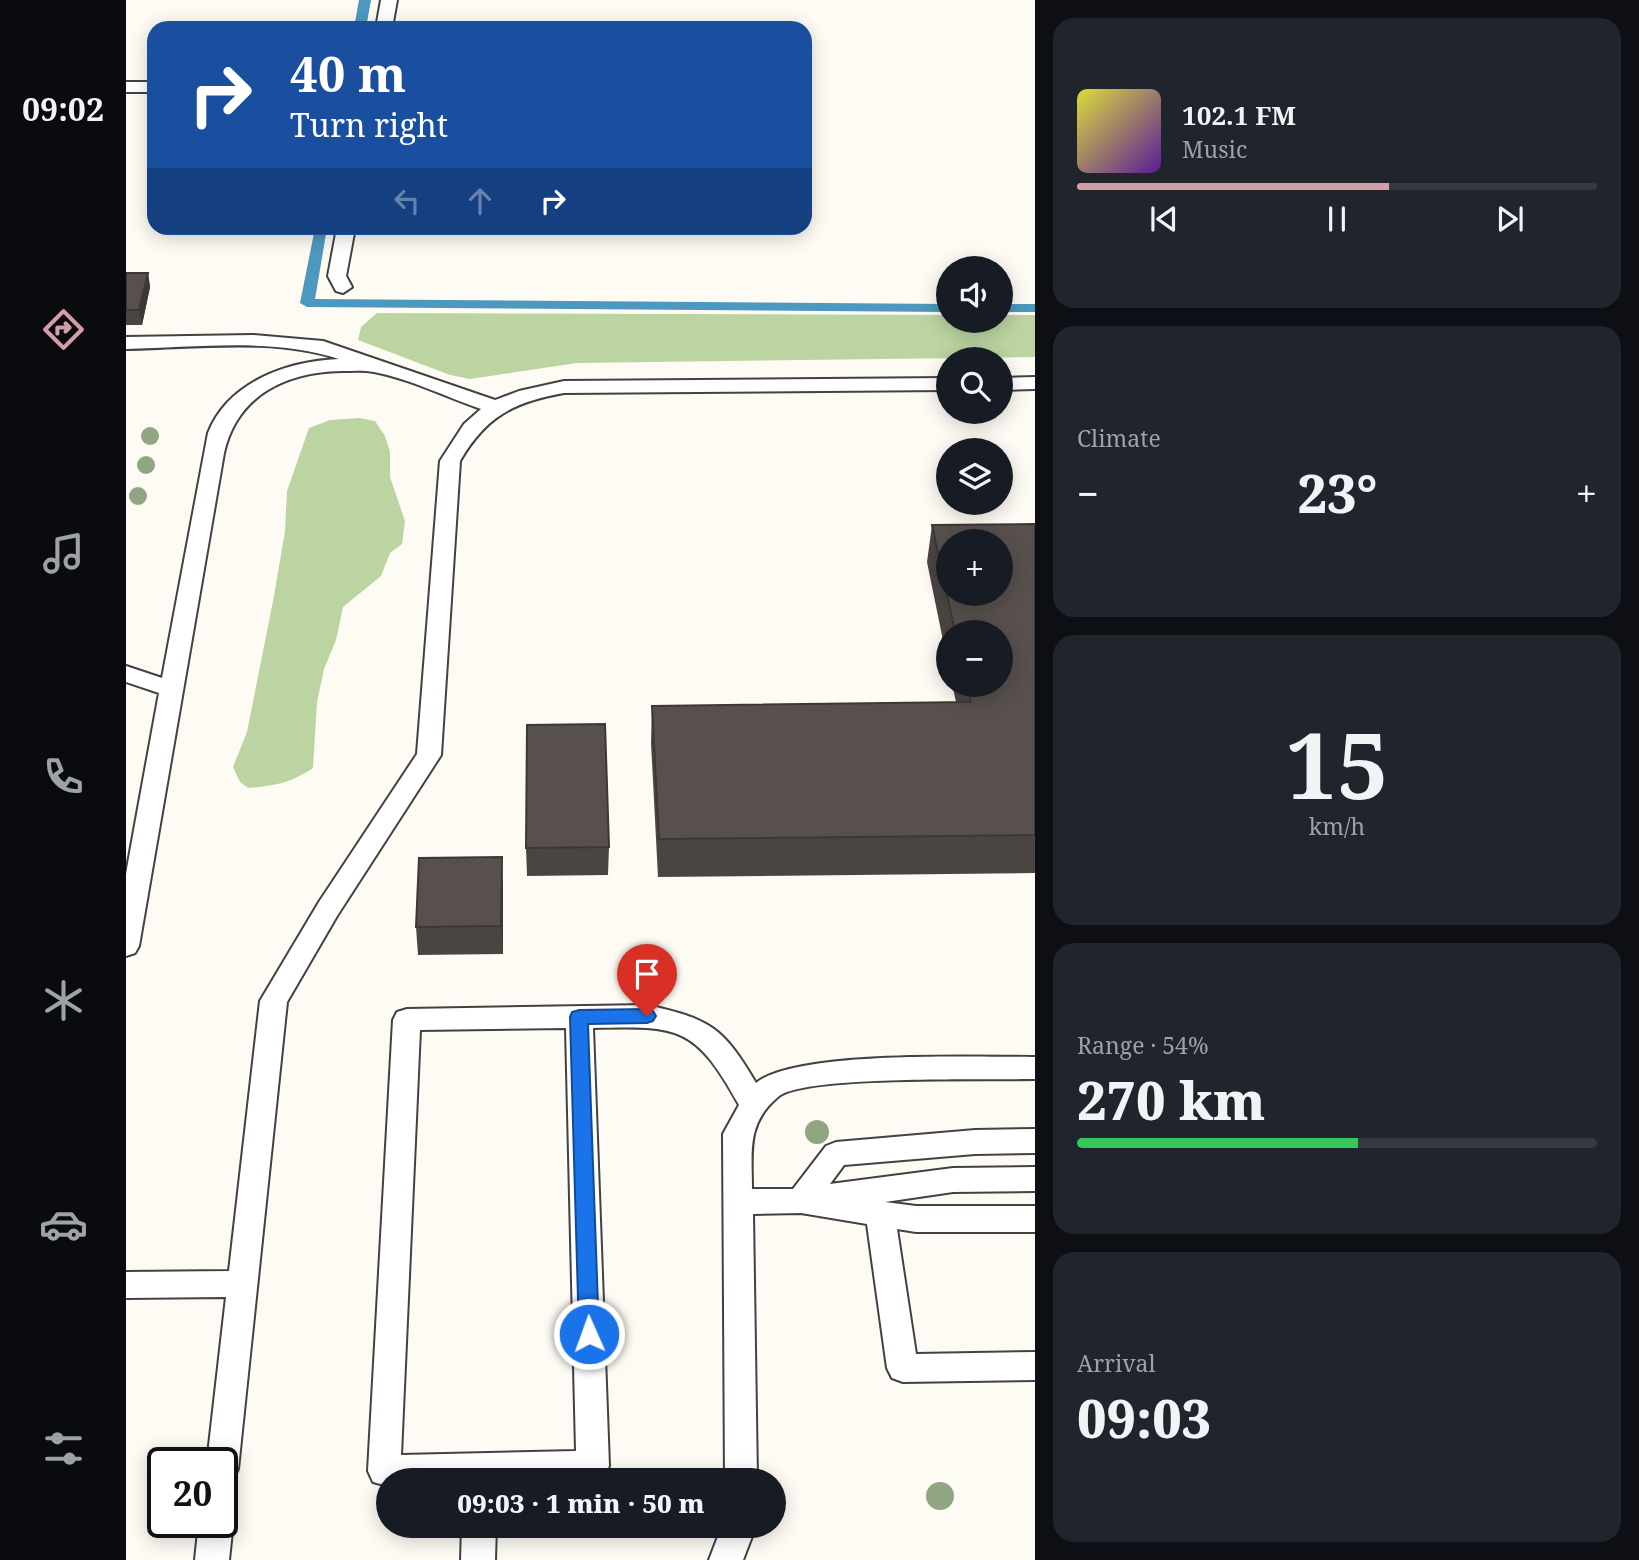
<!DOCTYPE html>
<html lang="en">
<head>
<meta charset="utf-8">
<style>
	body { margin:0; font-family:"Noto Serif",serif; background:#20242c; color:#f1f3f6; height:100vh; display:flex; flex-direction:column; font-size:26px; white-space:nowrap }
	* { box-sizing:border-box; margin:0 }
	p { font-size:23px; color:#9ea1a6 }
	.icon { flex:none; width:38px; height:38px; fill:none; stroke:currentColor; stroke-width:2; stroke-linecap:round; stroke-linejoin:round }
	.map { position:relative; flex:1; overflow:hidden }
	.drawer { display:flex; flex-direction:column; gap:18px; padding:18px; background:#0d0f14; width:604px }
	.drawer>* { flex:none }
	.guide { position:absolute; left:21px; top:21px; width:665px; height:214px; border-radius:21px; box-shadow:0 4px 18px #0003; background:#1a4fa0; color:#fff; overflow:hidden }
	.tools { position:absolute; left:810px; top:256px; display:grid; gap:14px }
	.tools a { display:grid; place-items:center; width:77px; height:77px; border-radius:50%; background:#171b24; box-shadow:0 4px 18px #0003; font-size:35px }
	.speed { position:absolute; left:21px; top:1447px; display:flex; gap:14px; font-size:35px; font-weight:700; text-align:center }
	.speed>* { display:grid; place-content:center; width:91px; height:91px; border-radius:50%; background:#171b24; box-shadow:0 4px 18px #0003; line-height:1 }
	.speed .limit { border:4px solid #111; border-radius:10px; background:#fff; color:#111 }
	.pin { position:absolute; display:grid; place-items:center; width:60px; height:60px; color:#fff; margin:-72px -30px; border-radius:50% 50% 50% 0; rotate:-45deg; box-shadow:0 0 7px #0007 }
	.pin .icon { rotate:45deg }
	.me { position:absolute; width:77px; margin:-38px; rotate:358deg; stroke-linejoin:round; filter:drop-shadow(0 0 5px #0008) }
	.turn { display:flex; align-items:center; gap:24px; height:147px; padding:0 28px; font-size:32px }
	.turn .icon { width:91px; height:91px; stroke-width:2.5 }
	.turn b { display:block; font-size:49px; line-height:60px }
	.lanes { display:flex; align-items:center; height:66px; padding:0 28px; background:#0003; justify-content:center; gap:35px; direction:ltr }
	.lanes .off { opacity:.35 }
	.big { font-size:52px; font-weight:800; line-height:1.1 }
	.drawer .widget { flex:1; display:flex; flex-direction:column; justify-content:center; gap:10px; min-width:0; padding:0 24px; border-radius:21px; background:#20242c }
	.drawer .dial { align-items:center; gap:0 }
	.dial b { font-size:91px; line-height:1 }
	.song { display:flex; align-items:center; gap:21px }
	.cover { width:84px; height:84px; border-radius:10px; background:linear-gradient(135deg,hsl(60 70% 55%),hsl(270 70% 35%)) }
	.played { height:7px; border-radius:4px; background:linear-gradient(90deg,#d39ea6 60%,#363941 60%) }
	.keys { display:flex; justify-content:space-around; direction:ltr }
	.heat { display:flex; justify-content:space-between; align-items:center; font-size:38px; direction:ltr }
	.charge { height:10px; border-radius:5px; background:linear-gradient(90deg,#34c759 54%,#363941 0) }
	.trip { position:absolute; left:250px; top:1468px; width:410px; height:70px; border-radius:35px; background:#171b24; box-shadow:0 4px 18px #0003; font-weight:800; line-height:70px; text-align:center }
	main { display:flex; flex:1; min-height:0 }
	.tabs { display:flex; flex-direction:column; width:126px; justify-content:space-around; align-items:center; background:#090b0e; color:#9ea1a6 }
	.tabs .icon { width:49px; height:49px }
	.tabs .on { color:#d39ea6 }
	.tabs b { font-size:32px; color:#f1f3f6 }
	.map>svg:first-child { display:block }
</style>
</head>
<body>
<main>
<nav class="tabs">
<b>09:02</b>
<svg class="icon on" aria-label="directions" viewBox="0 0 24 24"><path d="M12 3l9 9-9 9-9-9zM9 14v-3h6M13 9l2 2-2 2"/></svg>
<svg class="icon" aria-label="music" viewBox="0 0 24 24"><path d="M9 18V5l10-2v13"/><circle cx="6" cy="18" r="3"/><circle cx="16" cy="16" r="3"/></svg>
<svg class="icon" aria-label="phone" viewBox="0 0 24 24"><path d="M5 4h4l2 5-3 2q2 4 5 5l2-3 5 2v4C11 20 4 13 5 4z"/></svg>
<svg class="icon" aria-label="climate" viewBox="0 0 24 24"><path d="M12 3v18M4 7l16 10M4 17L20 7"/></svg>
<svg class="icon" aria-label="car" viewBox="0 0 24 24"><path d="M5 17H2v-5l4-1 3-4h7l3 4 3 1v5h-3M9 17h6M6 11h13"/><circle cx="7" cy="17" r="2"/><circle cx="17" cy="17" r="2"/></svg>
<svg class="icon" aria-label="filters" viewBox="0 0 24 24"><path d="M4 7h16M4 17h16"/><circle cx="9" cy="7" r="2"/><circle cx="15" cy="17" r="2"/></svg>
</nav>
<div class="map">
<svg width="910" height="1560" viewBox="0 0 910 1560">
	<rect width="100%" height="100%" fill="#fdfbf3"/>
	<!-- forest -->
	<path fill="#bbd4a1" d="M 251,313 L 822,315 L 822,320 L 875,320 L 875,315 L 909,315 L 909,357 L 451,363 L 344,379 L 324,375 L 232,340 L 235,327 Z
		M 234,418 L 249,421 L 259,436 L 264,452 L 264,477 L 279,521 L 276,544 L 264,553 L 255,576 L 217,607 L 210,640 L 198,669 L 191,702 L 187,768 C 165,783 148,786 122,788 L 114,782 L 107,767 L 121,732 L 148,596 L 159,531 L 161,491 L 183,428 L 204,420 Z"/>
	<g fill="none" stroke-linecap="round" stroke-linejoin="round">
		<!-- stream -->
		<path fill="#4d98be" fill-rule="evenodd" d="M 233,0 L 245,0 L 240,28 L 228,28 Z
			M 189,228 L 201,228 L 189,299 L 822,304 L 822,312 L 181,307 L 174,303 Z
			M 875,304 L 910,304 L 910,312 L 875,312 Z"/>
		<defs>
			<path id="service" d="M 255,0 L 271,0 L 266,28 L 250,28 Z
				M 0,82 L 28,82 L 28,92 L 0,92 Z
				M 211,228 L 229,228 L 220,276 L 226,287 L 217,293 L 210,291 L 202,276 Z
				M 127,335 L 197,341 L 369,400 L 393,391 L 438,381 L 822,378 L 822,390 L 438,393 C 388,402 360,416 334,461 L 315,755 L 211,916 L 161,1002 L 112,1469 L 107,1480 L 96,1484 L 96,1463 L 81,1463 L 100,1297 L 0,1298 L 0,1272 L 103,1271 L 134,1001 L 193,902 L 291,754 L 314,461 L 338,424 L 355,409 C 320,397 284,379 248,372 C 238,370 226,371 216,371 C 160,372 111,395 98,453 L 13,946 L 9,953 L 0,956 L 0,874 L 33,693 L 0,682 L 0,666 L 36,678 L 82,433 C 102,382 161,361 213,359 C 147,337 69,348 0,349 L 0,337 Z
				M 910,377 L 910,389 L 875,390 L 875,378 Z
				M 521,1005 C 584,1019 597,1027 630,1083 C 669,1050 852,1057 910,1057 L 910,1079 C 865,1080 681,1075 653,1096 C 620,1123 626,1152 626,1189 L 667,1189 L 700,1146 L 710,1142 L 849,1130 L 910,1129 L 910,1153 L 849,1154 L 718,1165 L 704,1184 L 827,1168 L 910,1167 L 910,1191 L 827,1192 L 759,1202 L 790,1206 L 910,1206 L 910,1232 L 790,1232 L 771,1229 L 790,1354 L 910,1352 L 910,1380 L 777,1382 L 766,1378 L 761,1368 L 741,1224 L 675,1213 L 627,1214 L 631,1480 L 599,1480 L 597,1134 L 613,1105 C 569,1026 554,1026 467,1028 L 483,1466 L 478,1477 L 469,1480 L 262,1480 L 262,1486 L 247,1482 L 242,1471 L 267,1020 L 271,1012 L 281,1009 ZM 440,1028 L 450,1451 L 275,1455 L 294,1030 Z
				M 96,1509 L 102,1511 L 107,1522 L 103,1560 L 69,1560 L 73,1522 L 96,1522 Z
				M 336,1526 L 370,1526 L 369,1560 L 335,1560 Z
				M 596,1526 L 630,1526 L 617,1560 L 583,1560 Z"/>
		</defs>
		<!-- service casing -->
		<use href="#service" stroke="#424242" stroke-width="4"/>
		<!-- service -->
		<use href="#service" fill="#fff" fill-rule="evenodd"/>
	</g>
	<!-- trees -->
	<g fill="#90a683">
		<circle cx="24" cy="436" r="9"/>
		<circle cx="20" cy="465" r="9"/>
		<circle cx="12" cy="496" r="9"/>
		<circle cx="691" cy="1132" r="12"/>
		<circle cx="814" cy="1496" r="14"/>
	</g>
	<!-- wall -->
	<path fill="#4b4542" d="M 0,273 L 22,273 L 24,287 L 16,325 L 0,325 Z
		M 909,524 L 909,873 L 532,877 L 525,743 L 526,706 L 830,702 L 826,684 L 875,684 L 875,632 L 822,632 L 822,665 L 801,562 L 806,525 Z
		M 483,847 L 482,875 L 401,876 L 400,848 Z
		M 377,885 L 377,954 L 292,955 L 290,927 Z"/>
	<!-- shaded-wall -->
	<path fill="#3d3836" d="M 22,273 L 24,287 L 16,325 L 13,310 Z
		M 376,857 L 377,885 L 377,954 L 375,926 Z"/>
	<!-- building -->
	<path fill="#57504d" stroke="#3d3836" stroke-width="2" fill-rule="evenodd" d="M 0,273 L 22,273 L 13,310 L 0,310 Z
		M 909,524 L 909,835 L 533,839 L 526,706 L 845,702 L 841,684 L 875,684 L 875,632 L 829,632 L 806,525 ZM 822,541 L 875,541 L 875,593 L 822,593 Z
		M 479,724 L 483,847 L 400,848 L 401,725 Z
		M 376,857 L 375,926 L 290,927 L 293,858 Z"/>
	<!-- route -->
	<path fill="#1a73e8" stroke="#114b97" stroke-width="2" d="M 521,1009 L 527,1011 L 530,1016 L 527,1021 L 521,1023 L 462,1024 L 473,1334 L 470,1341 L 463,1343 L 456,1341 L 453,1334 L 444,1017 L 446,1012 L 453,1010 Z"/>
</svg>
<div class="tools">
<a><svg class="icon" aria-label="sound" viewBox="0 0 24 24"><path d="M4 9h4l5-4v14l-5-4H4zM17 9q2 3 0 6"/></svg></a>
<a><svg class="icon" aria-label="search" viewBox="0 0 24 24"><circle cx="10" cy="10" r="6"/><path d="M15 15l6 6"/></svg></a>
<a><svg class="icon" aria-label="layers" viewBox="0 0 24 24"><path d="M12 4l9 5-9 5-9-5zM3 14l9 5 9-5"/></svg></a>
<a>+</a>
<a>−</a>
</div>
<div class="speed"><div class="limit">20</div></div>
<div class="pin" style="left:521px;top:1016px;background:#d93025"><svg class="icon" aria-label="arrive" viewBox="0 0 24 24"><path d="M6 21V4h12l-3 4 3 4H6"/></svg></div>
<svg class="me" style="left:463px;top:1334px" viewBox="-20 -20 40 40"><circle r="17" fill="#1a73e8" stroke="#fff" stroke-width="3"/><path d="M0-11L8 9 0 5-8 9z" fill="#fff"/></svg>
<div class="trip">09:03 · 1 min · 50 m</div>
<div class="guide">
<div class="turn"><svg class="icon" aria-label="right" viewBox="0 0 24 24"><path d="M7 20v-9h11M14 6l5 5-5 5"/></svg><div><b>40 m</b>Turn right</div></div>
<div class="lanes"><svg class="icon off" aria-label="left" viewBox="0 0 24 24"><path d="M17 20v-9H6M10 6l-5 5 5 5"/></svg><svg class="icon off" aria-label="ahead" viewBox="0 0 24 24"><path d="M12 20V5M6 11l6-6 6 6"/></svg><svg class="icon" aria-label="right" viewBox="0 0 24 24"><path d="M7 20v-9h11M14 6l5 5-5 5"/></svg></div>
</div>
</div>
<section class="drawer">
<div class="widget">
<div class="song"><i class="cover"></i><div><b>102.1 FM</b><p>Music</p></div></div>
<div class="played"></div>
<div class="keys"><svg class="icon" aria-label="previous" viewBox="0 0 24 24"><path d="M18 5L8 12l10 7zM5 5v14"/></svg><svg class="icon" aria-label="pause" viewBox="0 0 24 24"><path d="M8 5v14M16 5v14"/></svg><svg class="icon" aria-label="next" viewBox="0 0 24 24"><path d="M6 5l10 7-10 7zM19 5v14"/></svg></div>
</div>
<div class="widget"><p>Climate</p>
<div class="heat"><a>−</a><b class="big">23°</b><a>+</a></div>
</div>
<div class="widget dial"><b>15</b><p>km/h</p></div>
<div class="widget"><p>Range · 54%</p><b class="big">270 km</b><div class="charge"></div></div>
<div class="widget"><p>Arrival</p><b class="big">09:03</b></div>
</section>
</main>
</body>
</html>
